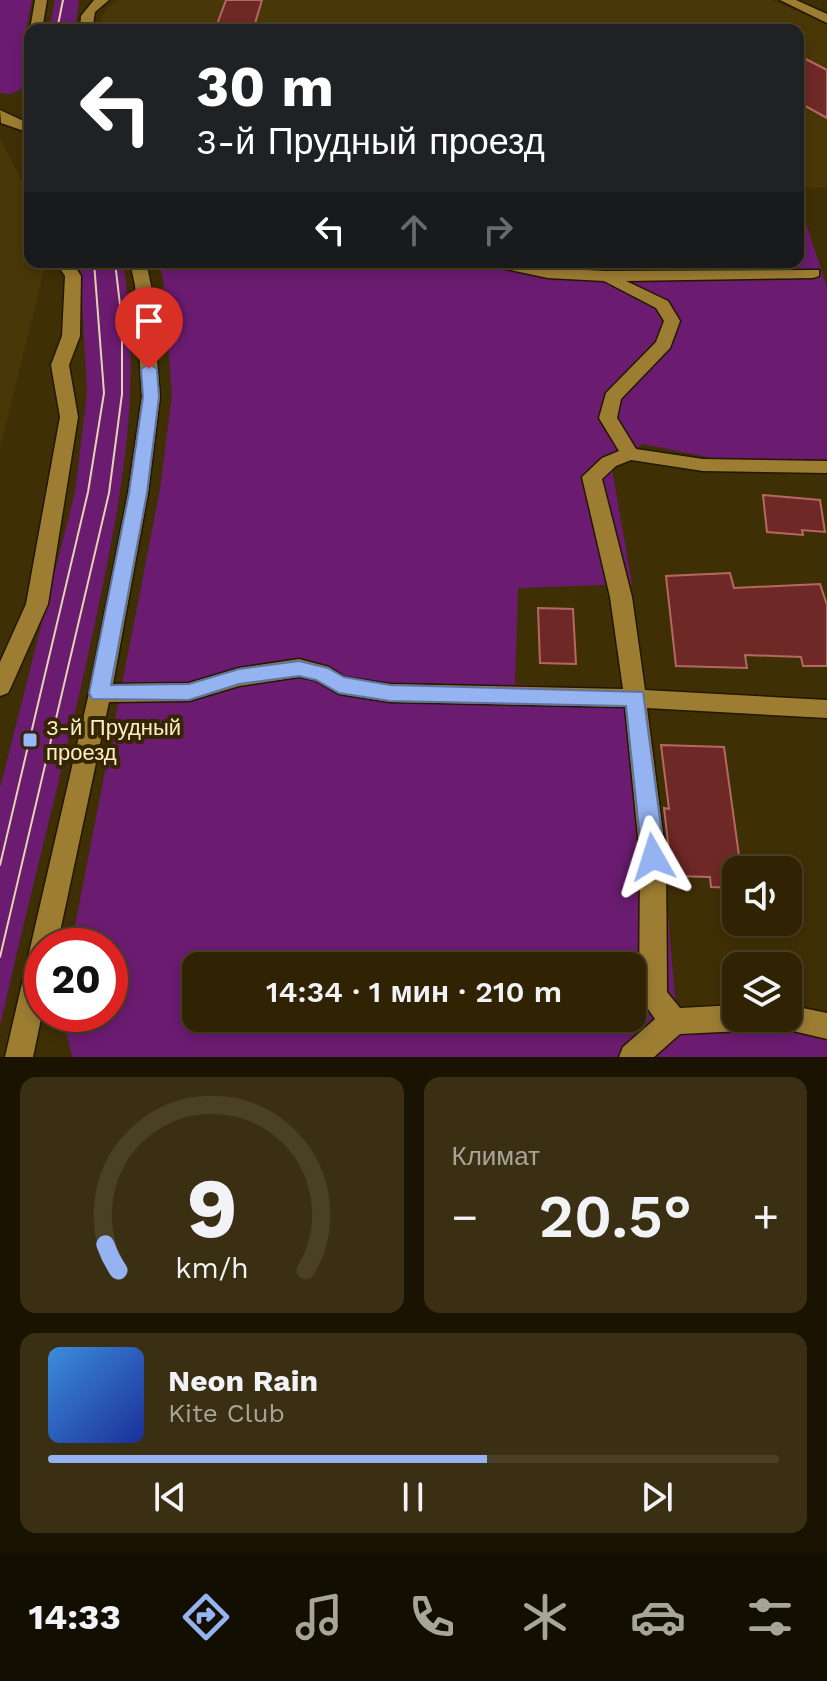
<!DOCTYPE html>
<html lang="ru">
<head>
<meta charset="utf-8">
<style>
	body { margin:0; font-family:"Work Sans",sans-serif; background:#3b2f13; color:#f1f3f6; height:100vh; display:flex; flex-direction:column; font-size:30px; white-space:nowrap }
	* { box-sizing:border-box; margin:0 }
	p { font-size:26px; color:#a7a49a }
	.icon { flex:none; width:44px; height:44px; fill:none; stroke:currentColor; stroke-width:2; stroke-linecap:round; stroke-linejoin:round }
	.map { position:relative; height:1057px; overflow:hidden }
	.drawer { display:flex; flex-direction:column; gap:20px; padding:20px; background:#1a1302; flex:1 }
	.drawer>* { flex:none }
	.hud { position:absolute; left:24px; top:24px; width:780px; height:244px; border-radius:16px; box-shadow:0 4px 12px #0003,0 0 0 2px #4a4026; background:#202124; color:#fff; overflow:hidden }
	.controls { position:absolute; left:722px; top:856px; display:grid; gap:16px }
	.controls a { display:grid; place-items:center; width:80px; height:80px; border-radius:16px; background:#2f2304; box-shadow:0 4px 12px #0003,0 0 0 2px #4a4026; font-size:40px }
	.speed { position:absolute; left:24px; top:928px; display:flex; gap:16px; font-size:40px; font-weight:700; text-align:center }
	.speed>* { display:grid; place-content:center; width:104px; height:104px; border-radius:50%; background:#2f2304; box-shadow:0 4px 12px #0003,0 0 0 2px #4a4026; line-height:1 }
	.speed .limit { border:12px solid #d22; background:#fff; color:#111 }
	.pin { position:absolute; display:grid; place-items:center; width:68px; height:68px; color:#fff; margin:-82px -34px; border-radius:50% 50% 50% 0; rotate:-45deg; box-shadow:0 0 8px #0007 }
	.pin .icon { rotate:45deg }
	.me { position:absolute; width:88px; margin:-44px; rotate:354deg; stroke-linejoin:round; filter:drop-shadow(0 0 6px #0008) }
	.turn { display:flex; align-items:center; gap:28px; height:168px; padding:0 40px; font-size:36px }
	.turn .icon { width:104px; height:104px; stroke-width:2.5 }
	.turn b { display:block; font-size:56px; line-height:68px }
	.lanes { display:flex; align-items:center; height:76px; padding:0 40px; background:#0003; justify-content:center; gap:40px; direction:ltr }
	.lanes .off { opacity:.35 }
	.big { font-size:60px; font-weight:600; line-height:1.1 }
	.drawer .card { flex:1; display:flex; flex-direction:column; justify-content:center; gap:12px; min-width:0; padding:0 28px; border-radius:16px; background:#3b2f13 }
	.drawer .dial { align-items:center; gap:0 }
	.dial svg { height:208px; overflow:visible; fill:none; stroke:#4a4026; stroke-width:7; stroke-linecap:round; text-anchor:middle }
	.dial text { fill:#f1f3f6; stroke:none }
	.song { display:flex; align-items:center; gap:24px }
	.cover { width:96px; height:96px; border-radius:12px; background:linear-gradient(135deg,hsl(210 70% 55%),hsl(230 70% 35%)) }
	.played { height:8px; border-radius:4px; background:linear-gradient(90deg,#95b2f1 60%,#4a4026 60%) }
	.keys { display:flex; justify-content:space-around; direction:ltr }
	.heat { display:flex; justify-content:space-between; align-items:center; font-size:44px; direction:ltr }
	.drawer .tiles { flex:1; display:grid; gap:20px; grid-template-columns:1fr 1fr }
	.card:last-child { grid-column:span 2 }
	.trip { position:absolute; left:182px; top:952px; width:464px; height:80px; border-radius:16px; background:#2f2304; box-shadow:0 4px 12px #0003,0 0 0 2px #4a4026; font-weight:600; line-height:80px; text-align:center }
	.tabs { display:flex; height:128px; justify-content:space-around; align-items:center; background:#130e02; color:#a7a49a }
	.tabs .icon { width:56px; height:56px }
	.tabs .current { color:#95b2f1 }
	.tabs b { font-size:36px; color:#f1f3f6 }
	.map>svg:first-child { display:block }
</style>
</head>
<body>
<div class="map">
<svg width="827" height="1057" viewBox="0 0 827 1057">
	<rect width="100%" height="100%" fill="#3f2f05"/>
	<!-- built -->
	<path fill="#493707" d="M 119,0 L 771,0 L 827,25 L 827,188 L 798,187 L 798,30 L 100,30 L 100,20 L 108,7 Z
		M 0,138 L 30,198 L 30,262 L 38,262 L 44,270 L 0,449 Z"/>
	<!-- green -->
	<path fill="#6b1b70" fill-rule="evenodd" d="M 0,0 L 32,0 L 23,44 L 23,88 L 11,94 L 0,93 Z
		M 55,0 L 79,0 L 75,30 L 49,30 Z
		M 798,198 L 827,288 L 827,461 L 728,461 L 642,444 L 612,469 L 632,584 L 518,588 L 515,684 L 639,692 L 664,869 L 676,1008 L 827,1034 L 827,1057 L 72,1057 L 62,1014 L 110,1014 L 110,946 L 71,946 L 160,489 L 172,395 L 163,280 L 159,262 L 798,262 ZM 196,966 L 632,966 L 632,1018 L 196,1018 Z
		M 80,262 L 123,262 C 143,389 121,500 95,623 C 66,759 30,892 0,1026 L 0,788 L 75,492 L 87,393 Z"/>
	<!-- building -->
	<path fill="#6e2825" stroke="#b56862" stroke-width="2" d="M 226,0 L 262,0 L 253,30 L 215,30 Z
		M 798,55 L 827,70 L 827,118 L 798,102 Z
		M 763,495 L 820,500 L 825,532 L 802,530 L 803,535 L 767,532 Z
		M 730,573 L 734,588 L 820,584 L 827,605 L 827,666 L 803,666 L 801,657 L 745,655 L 747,668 L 676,666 L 666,576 Z
		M 538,608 L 573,609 L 576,664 L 540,663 Z
		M 661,745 L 724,747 L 741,870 L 736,870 L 736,888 L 711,887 L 710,877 L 672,876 L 664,808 L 669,809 Z"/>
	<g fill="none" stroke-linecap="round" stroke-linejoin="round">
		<defs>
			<path id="minor" d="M 35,0 L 47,0 L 42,30 L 30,30 Z
				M 94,0 L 109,0 L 95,12 L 92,30 L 80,30 L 81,16 Z
				M 780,0 L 796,0 L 827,14 L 827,23 Z
				M 0,110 L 30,124 L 30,133 L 1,123 Z
				M 56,262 L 72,262 L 81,276 L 80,336 L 69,365 L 78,417 L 48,604 L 11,687 L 8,693 L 0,696 L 0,662 L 26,604 L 60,417 L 51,365 L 62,336 L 65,276 Z
				M 130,262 L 146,262 L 151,285 L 160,397 L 148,493 L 113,684 L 189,683 L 239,668 L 299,659 L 329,667 L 344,677 L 390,684 L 623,689 L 610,597 L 582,477 L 602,458 L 619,451 L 599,418 L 606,393 L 656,342 L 664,321 L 656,308 L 604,281 L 548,278 L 487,265 L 485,262 L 517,262 L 548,268 L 604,271 L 819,270 L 819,276 L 813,278 L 626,281 L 668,301 L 680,321 L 670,348 L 621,399 L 617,418 L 636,449 L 703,459 L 827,461 L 827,473 L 703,471 L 631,460 L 616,466 L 602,479 L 632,597 L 645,690 L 827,700 L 827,718 L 647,708 L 666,857 L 667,992 L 680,1008 L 736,1005 L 736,1018 L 756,1018 L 752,1027 L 742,1031 L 680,1034 L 654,1057 L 619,1057 L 623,1047 L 655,1019 L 639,996 L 640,857 L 625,707 L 390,702 L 339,694 L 315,680 L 299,677 L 239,686 L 189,701 L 109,702 L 57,946 L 42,946 L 42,1014 L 33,1057 L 5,1057 L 89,693 L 128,493 L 142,397 L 135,285 Z
				M 788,1005 L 827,1013 L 827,1039 L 776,1027 L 772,1018 L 788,1018 Z"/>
		</defs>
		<!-- minor casing -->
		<use href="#minor" stroke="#221802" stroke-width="3"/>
		<!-- minor -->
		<use href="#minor" fill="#9c7d32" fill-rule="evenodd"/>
		<!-- tram -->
		<path stroke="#e3d3af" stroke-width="2" d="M 57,30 L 63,0
			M 0,865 L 88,492 L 104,393 L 94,262
			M 0,957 L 109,493 L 122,394 L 122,322 L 115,262"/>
	</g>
	<!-- route -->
	<path fill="#95b2f1" stroke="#61749d" stroke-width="2" d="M 149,364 L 157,369 L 159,397 L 147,493 L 111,685 L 189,684 L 239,669 L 299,661 L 328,668 L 344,677 L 390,685 L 643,692 L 665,857 L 661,864 L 653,866 L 645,864 L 642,857 L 626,706 L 390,701 L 339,693 L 316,680 L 299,676 L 239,684 L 189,700 L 92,699 L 89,693 L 129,493 L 143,397 L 141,369 Z"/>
	<!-- markers -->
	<rect fill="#96b6fd" stroke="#352500" stroke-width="3" x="22" y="732" width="16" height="16" rx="4"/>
	<g text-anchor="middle" stroke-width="8" stroke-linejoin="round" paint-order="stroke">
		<!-- poi labels -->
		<g font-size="22" fill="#fdedc9" stroke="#352500" text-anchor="start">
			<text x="46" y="735">3-й Прудный<tspan x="46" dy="25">проезд</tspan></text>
		</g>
	</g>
</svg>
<div class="controls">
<a><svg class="icon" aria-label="sound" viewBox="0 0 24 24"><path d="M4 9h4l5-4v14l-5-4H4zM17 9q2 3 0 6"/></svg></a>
<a><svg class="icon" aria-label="layers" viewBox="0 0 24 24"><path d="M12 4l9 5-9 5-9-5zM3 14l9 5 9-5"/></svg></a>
</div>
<div class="speed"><div class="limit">20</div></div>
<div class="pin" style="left:149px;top:369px;background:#d93025"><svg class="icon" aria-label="arrive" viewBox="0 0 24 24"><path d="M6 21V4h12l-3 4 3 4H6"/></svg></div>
<svg class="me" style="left:653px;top:857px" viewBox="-20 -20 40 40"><path d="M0-17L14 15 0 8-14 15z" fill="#95b2f1" stroke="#fff" stroke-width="4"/></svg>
<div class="trip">14:34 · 1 мин · 210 m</div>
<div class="hud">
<div class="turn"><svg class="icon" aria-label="left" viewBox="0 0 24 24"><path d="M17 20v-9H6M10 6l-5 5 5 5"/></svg><div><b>30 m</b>3-й Прудный проезд</div></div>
<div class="lanes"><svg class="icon" aria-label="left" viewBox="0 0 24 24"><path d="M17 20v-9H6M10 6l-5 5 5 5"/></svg><svg class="icon off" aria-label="ahead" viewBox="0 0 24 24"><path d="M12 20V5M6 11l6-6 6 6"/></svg><svg class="icon off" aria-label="right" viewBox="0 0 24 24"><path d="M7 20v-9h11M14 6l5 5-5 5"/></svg></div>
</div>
</div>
<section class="drawer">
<div class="tiles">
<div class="card dial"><svg viewBox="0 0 100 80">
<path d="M14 69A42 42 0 1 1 86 69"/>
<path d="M14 69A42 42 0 0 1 9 59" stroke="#95b2f1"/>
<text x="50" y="56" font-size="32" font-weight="700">9</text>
<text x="50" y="72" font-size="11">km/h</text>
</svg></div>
<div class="card"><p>Климат</p>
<div class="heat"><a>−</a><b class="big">20.5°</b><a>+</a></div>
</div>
<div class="card">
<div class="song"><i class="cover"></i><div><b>Neon Rain</b><p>Kite Club</p></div></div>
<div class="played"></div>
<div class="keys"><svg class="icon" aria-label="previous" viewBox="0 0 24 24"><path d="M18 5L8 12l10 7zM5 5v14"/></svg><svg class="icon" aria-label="pause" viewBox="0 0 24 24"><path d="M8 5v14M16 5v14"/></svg><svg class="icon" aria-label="next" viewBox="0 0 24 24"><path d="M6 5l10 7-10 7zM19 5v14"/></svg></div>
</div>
</div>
</section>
<nav class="tabs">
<b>14:33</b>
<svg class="icon current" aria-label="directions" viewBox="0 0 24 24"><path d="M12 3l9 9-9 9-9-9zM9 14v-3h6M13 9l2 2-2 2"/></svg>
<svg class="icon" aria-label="music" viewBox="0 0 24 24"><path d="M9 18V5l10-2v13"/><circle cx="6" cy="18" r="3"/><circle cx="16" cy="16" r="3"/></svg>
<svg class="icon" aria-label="phone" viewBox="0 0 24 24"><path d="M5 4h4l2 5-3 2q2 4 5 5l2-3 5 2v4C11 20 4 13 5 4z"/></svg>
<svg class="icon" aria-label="climate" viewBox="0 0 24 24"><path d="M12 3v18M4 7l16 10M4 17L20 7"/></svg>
<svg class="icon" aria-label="car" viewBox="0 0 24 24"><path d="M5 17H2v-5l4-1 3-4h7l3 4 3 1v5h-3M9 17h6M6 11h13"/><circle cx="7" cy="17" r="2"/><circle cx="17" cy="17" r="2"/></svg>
<svg class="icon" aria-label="filters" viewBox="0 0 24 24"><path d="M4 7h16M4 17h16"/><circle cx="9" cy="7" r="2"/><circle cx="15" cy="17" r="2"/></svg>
</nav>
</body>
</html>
